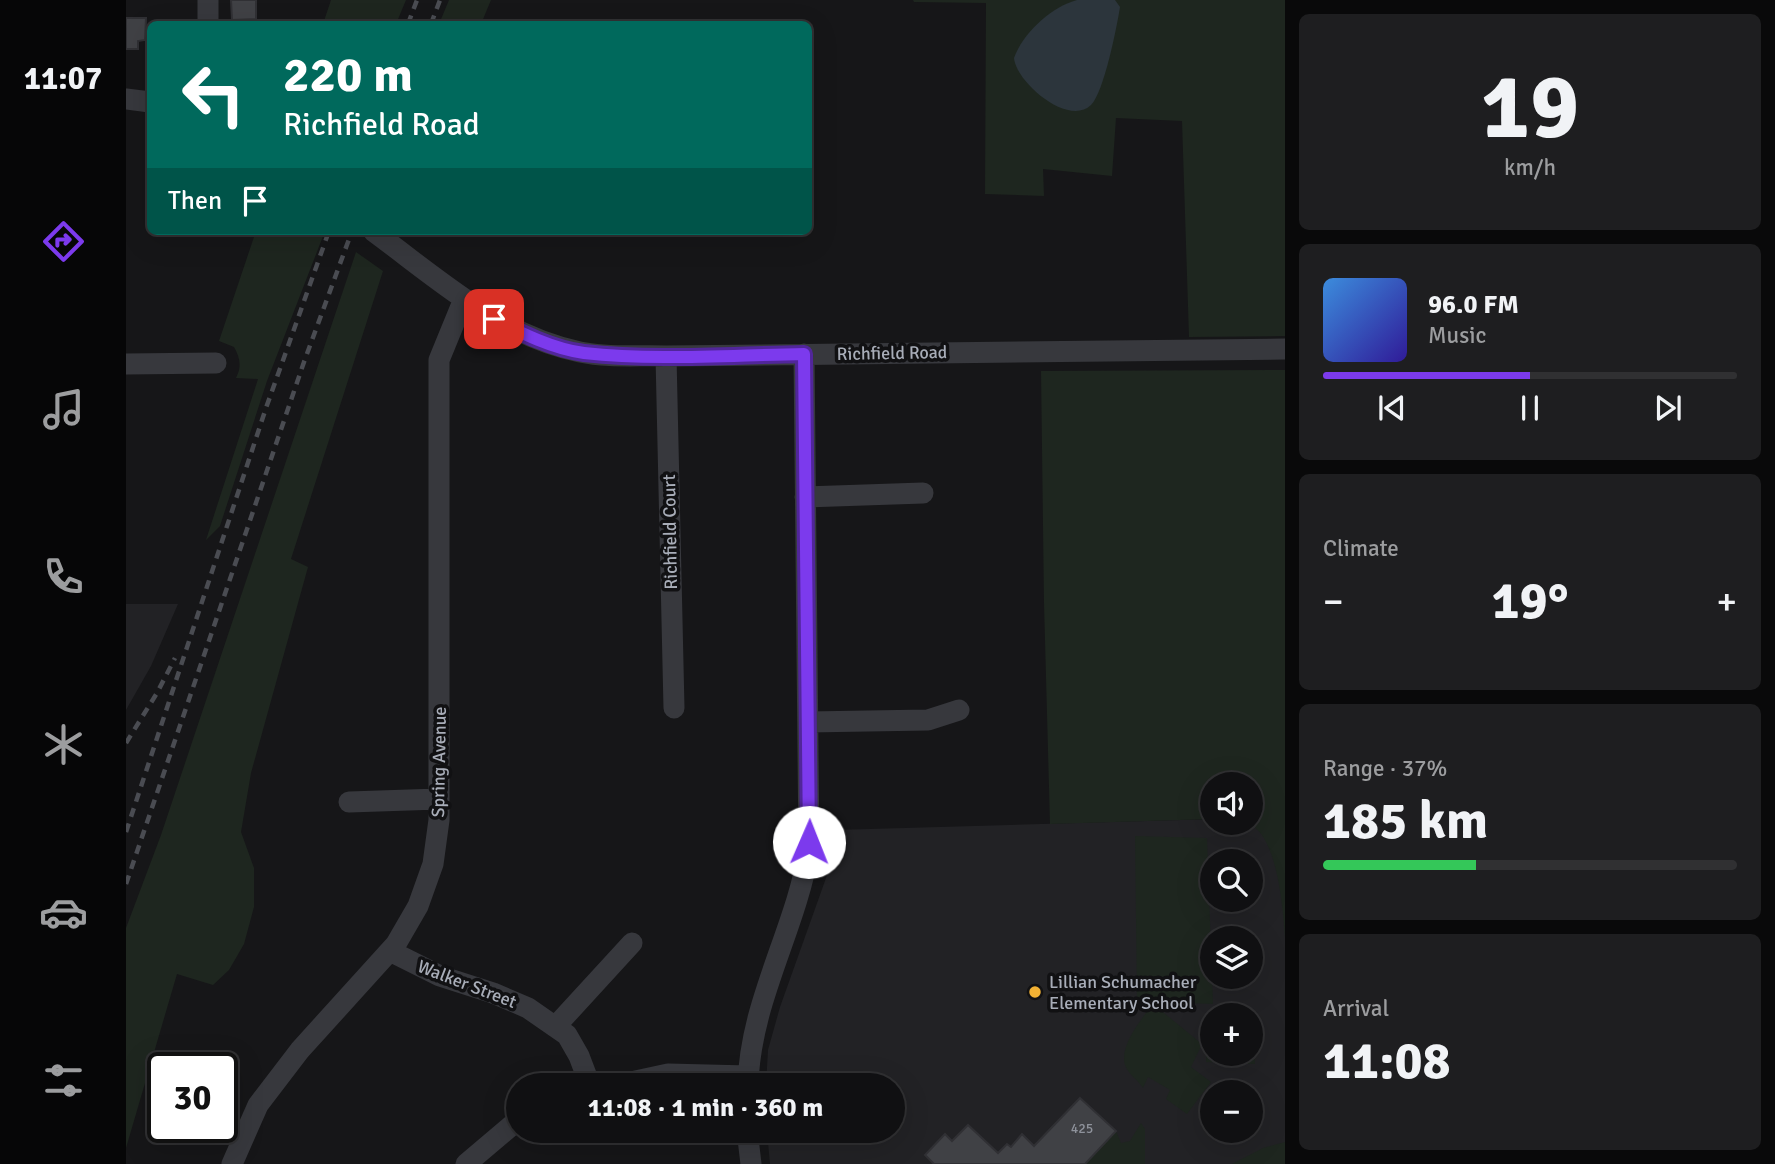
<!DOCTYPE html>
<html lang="en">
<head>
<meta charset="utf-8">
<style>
	body { margin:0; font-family:Signika,sans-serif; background:#1e1e20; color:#f1f3f6; height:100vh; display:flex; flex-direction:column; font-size:26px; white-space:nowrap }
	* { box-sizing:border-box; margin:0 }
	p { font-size:23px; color:#9c9d9f }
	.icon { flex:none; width:38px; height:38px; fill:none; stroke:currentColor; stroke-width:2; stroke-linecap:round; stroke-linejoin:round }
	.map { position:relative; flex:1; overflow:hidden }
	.drawer { display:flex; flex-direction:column; gap:14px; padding:14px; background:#09090a; width:490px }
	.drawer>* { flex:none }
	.banner { position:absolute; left:21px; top:21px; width:665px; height:214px; border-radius:10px; box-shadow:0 7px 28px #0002,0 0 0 2px #303032; background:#00695c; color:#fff; overflow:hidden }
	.buttons { position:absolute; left:1074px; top:772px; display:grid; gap:14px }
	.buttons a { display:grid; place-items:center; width:63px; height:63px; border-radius:50%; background:#101012; box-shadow:0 7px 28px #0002,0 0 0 2px #303032; font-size:35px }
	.speed { position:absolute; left:21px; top:1052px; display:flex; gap:14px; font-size:35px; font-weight:700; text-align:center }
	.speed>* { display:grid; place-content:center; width:91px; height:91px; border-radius:50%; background:#101012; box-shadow:0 7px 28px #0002,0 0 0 2px #303032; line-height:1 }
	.speed .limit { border:4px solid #111; border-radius:10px; background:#fff; color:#111 }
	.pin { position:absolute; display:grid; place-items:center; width:60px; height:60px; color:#fff; margin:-30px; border-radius:14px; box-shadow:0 4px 10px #0006 }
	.me { position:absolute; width:77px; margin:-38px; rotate:1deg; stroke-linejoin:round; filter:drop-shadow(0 0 5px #0008) }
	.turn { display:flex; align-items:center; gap:24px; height:147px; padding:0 21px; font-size:32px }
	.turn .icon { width:91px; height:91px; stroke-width:2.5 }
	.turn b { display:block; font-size:49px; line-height:60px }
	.then { display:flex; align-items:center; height:66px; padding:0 21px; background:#0003; gap:14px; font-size:26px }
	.big { font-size:52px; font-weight:700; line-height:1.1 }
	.drawer .card { flex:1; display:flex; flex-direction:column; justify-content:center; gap:10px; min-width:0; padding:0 24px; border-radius:10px; background:#1e1e20 }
	.drawer .dial { align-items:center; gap:0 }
	.dial b { font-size:91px; line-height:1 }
	.song { display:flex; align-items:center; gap:21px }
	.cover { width:84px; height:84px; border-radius:10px; background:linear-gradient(135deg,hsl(210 70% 55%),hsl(250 70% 35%)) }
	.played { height:7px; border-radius:4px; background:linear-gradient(90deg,#7c3aed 50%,#303032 50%) }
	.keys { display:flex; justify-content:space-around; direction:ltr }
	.heat { display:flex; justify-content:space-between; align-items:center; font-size:38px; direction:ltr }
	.charge { height:10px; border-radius:5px; background:linear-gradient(90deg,#34c759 37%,#303032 0) }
	.trip { position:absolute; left:380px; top:1073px; width:399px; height:70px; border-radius:35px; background:#101012; box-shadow:0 7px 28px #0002,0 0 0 2px #303032; font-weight:700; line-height:70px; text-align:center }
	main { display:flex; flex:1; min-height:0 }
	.menu { display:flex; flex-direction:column; width:126px; justify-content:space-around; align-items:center; background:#060607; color:#9c9d9f }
	.menu .icon { width:49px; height:49px }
	.menu .selected { color:#7c3aed }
	.menu b { font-size:32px; color:#f1f3f6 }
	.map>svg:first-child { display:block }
</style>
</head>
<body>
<main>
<nav class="menu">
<b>11:07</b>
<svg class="icon selected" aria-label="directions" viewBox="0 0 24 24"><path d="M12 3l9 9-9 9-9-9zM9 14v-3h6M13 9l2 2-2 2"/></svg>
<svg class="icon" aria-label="music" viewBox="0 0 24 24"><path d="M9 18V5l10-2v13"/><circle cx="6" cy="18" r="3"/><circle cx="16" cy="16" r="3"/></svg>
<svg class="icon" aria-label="phone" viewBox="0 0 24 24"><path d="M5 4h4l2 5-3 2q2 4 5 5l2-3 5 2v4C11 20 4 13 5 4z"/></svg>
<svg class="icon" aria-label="climate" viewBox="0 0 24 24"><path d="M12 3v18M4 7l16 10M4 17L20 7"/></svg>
<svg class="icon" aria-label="car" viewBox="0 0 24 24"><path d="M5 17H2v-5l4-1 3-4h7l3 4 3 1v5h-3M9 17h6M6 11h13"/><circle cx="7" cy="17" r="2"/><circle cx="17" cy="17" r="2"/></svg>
<svg class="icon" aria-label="filters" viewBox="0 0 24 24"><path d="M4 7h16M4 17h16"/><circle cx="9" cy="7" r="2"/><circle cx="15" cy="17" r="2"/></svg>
</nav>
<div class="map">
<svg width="1159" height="1164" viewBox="0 0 1159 1164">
	<rect width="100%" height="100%" fill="#161618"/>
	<!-- built -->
	<path fill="#222225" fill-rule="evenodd" d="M 0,604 L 52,604 L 25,666 L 0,710 Z
		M 1159,817 L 1159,1164 L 644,1164 L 641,1131 L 766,1130 L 766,1085 L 640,1085 L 642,1050 L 654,1007 L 705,864 L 709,830 L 1087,819 L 1087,822 L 1125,822 ZM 1087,861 L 1125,861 L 1125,900 L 1087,900 ZM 1087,938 L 1125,938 L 1125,976 L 1087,976 ZM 1087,1015 L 1125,1015 L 1125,1054 L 1087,1054 ZM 1087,1092 L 1125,1092 L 1125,1130 L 1087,1130 Z"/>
	<!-- green -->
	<path fill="#1e261f" d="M 205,0 L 280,0 L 270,24 L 197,24 Z
		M 323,0 L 365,0 L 355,24 L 313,24 Z
		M 787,0 L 1159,0 L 1159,336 L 1063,337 L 1056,121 L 990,118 L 986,176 L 917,169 L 918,196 L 859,194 L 860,3 L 788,2 Z
		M 130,231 L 199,231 L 141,381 L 94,526 L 80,540 L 132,379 L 110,378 C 116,366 114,358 108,347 L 93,341 Z
		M 230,252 L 257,271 L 165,559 L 182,567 L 125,773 L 115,832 L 128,868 L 128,907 L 118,944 L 103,970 L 87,985 L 51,974 L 0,1148 L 0,928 L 35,835 Z
		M 1159,370 L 1159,937 C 1157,910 1152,844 1128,827 C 1124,824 1117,824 1112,823 L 1125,822 L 1125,784 L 1087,784 L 1087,819 L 924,824 L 918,603 L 915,371 Z
		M 1009,836 L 1081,838 L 1087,1004 L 1011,1001 Z
		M 1027,1004 L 1076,1044 L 1065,1067 L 1085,1082 L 1061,1114 L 1040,1099 L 1044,1090 L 1022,1077 L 1017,1088 C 1012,1080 1002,1074 999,1065 C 993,1046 1016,1018 1027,1004 Z
		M 1081,1030 L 1087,1030 L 1087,1054 L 1125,1054 L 1127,1032 L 1129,1064 L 1080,1062 Z
		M 1015,1123 L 1019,1129 L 1019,1164 L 959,1164 L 990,1131 L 995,1143 L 1004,1141 Z
		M 1159,1142 L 1159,1164 L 1106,1164 L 1137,1148 Z"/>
	<!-- water -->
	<path fill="#2c353c" d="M 951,0 L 989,0 L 994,7 C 991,26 978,92 965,105 C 942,127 890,82 888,58 C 897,33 925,7 951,0 Z"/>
	<!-- building -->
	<path fill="#404145" stroke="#303034" stroke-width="2" d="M 105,0 L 130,0 L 130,19 L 106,20 Z
		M 0,18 L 20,18 L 19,40 L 12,41 L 12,49 L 0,49 Z
		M 954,1098 L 990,1131 L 959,1164 L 808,1164 L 799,1155 L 819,1134 L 826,1141 L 842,1125 L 872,1153 L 881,1144 L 885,1147 L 896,1134 L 908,1146 Z"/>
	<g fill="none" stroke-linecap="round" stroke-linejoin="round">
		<!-- minor -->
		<path stroke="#37383d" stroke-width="21" d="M 82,0 L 82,24
			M 0,99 L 24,102
			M 247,231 C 311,278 374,336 454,352 C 482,358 513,355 540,356 L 1159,349
			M 540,356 L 548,708
			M 0,364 L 90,363
			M 679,497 L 797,493
			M 682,722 L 802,720 L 833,710
			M 223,802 L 313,799
			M 264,951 L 314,976 L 367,993 L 402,1008 L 441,1035 L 453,1056 L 464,1085
			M 429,1027 L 506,943
			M 491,1085 L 542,1074 L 622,1076
			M 622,1085 C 624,1001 670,930 683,849 L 678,354
			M 621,1130 L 625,1164
			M 106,1164 L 132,1105 L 174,1050 L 270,944 L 292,906 L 307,864 L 313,820 L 313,360 L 338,299
			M 340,1164 L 392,1120"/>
		<!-- rail -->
		<path stroke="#4a4c52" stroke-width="4.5" stroke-dasharray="9 7" stroke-linecap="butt" d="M 282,24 L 291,0
			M 305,24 L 314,0
			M 0,743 L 31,693 L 49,658
			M 0,832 L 140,408 L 203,231
			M 0,884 L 178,362 L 226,231"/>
	</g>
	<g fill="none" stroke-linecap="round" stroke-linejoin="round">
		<defs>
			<path id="route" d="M 368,319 C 395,333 427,349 458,353 C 530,361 605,355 678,354 L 683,842"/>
		</defs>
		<!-- route casing -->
		<use href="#route" stroke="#51269a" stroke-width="18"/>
		<!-- route -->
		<use href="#route" stroke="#7c3aed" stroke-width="12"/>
	</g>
	<!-- markers -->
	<circle fill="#f2b134" stroke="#111113" stroke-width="2.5" cx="909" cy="992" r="7"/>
	<g text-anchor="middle" stroke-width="7" stroke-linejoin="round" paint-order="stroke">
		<!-- number labels -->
		<g font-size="14" fill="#8e929b">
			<text x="956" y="1133">425</text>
		</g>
		<!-- street labels -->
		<g font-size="18" fill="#a8adb8" stroke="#111113">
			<text transform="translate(766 353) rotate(-1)" y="6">Richfield Road</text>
			<text transform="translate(544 532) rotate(-91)" y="6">Richfield Court</text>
			<text transform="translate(313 762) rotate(-89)" y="6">Spring Avenue</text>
			<text transform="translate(341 984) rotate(21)" y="6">Walker Street</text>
		</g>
		<!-- poi labels -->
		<g font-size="18" fill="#a8adb8" stroke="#111113" text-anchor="start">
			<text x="923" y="988">Lillian Schumacher<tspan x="923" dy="21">Elementary School</tspan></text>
		</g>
	</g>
</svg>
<div class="buttons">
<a><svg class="icon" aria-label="sound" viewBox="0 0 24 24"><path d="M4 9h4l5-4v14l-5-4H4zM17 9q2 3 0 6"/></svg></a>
<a><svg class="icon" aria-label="search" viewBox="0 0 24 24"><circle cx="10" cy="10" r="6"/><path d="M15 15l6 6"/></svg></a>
<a><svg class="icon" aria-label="layers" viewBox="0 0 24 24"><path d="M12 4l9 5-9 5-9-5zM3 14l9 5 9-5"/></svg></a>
<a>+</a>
<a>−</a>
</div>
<div class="speed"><div class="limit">30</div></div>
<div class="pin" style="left:368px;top:319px;background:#d93025"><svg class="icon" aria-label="arrive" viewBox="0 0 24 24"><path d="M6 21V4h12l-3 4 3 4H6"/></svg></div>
<svg class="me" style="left:683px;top:842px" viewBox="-20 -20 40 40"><circle r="19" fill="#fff"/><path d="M0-13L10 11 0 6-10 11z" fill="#7c3aed"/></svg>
<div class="trip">11:08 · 1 min · 360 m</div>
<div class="banner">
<div class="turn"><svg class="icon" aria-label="left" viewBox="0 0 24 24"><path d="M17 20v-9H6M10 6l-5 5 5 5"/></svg><div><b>220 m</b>Richfield Road</div></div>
<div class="then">Then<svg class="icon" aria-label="arrive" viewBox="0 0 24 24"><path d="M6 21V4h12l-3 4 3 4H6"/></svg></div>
</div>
</div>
<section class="drawer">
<div class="card dial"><b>19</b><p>km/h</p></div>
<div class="card">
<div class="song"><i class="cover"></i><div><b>96.0 FM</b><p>Music</p></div></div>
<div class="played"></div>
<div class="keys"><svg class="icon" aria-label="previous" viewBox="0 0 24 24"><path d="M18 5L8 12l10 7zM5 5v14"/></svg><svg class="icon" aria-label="pause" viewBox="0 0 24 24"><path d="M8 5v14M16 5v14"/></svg><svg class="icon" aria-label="next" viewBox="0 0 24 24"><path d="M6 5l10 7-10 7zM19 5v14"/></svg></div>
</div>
<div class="card"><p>Climate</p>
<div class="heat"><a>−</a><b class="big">19°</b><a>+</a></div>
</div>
<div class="card"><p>Range · 37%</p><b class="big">185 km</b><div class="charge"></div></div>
<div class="card"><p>Arrival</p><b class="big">11:08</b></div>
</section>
</main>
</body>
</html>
